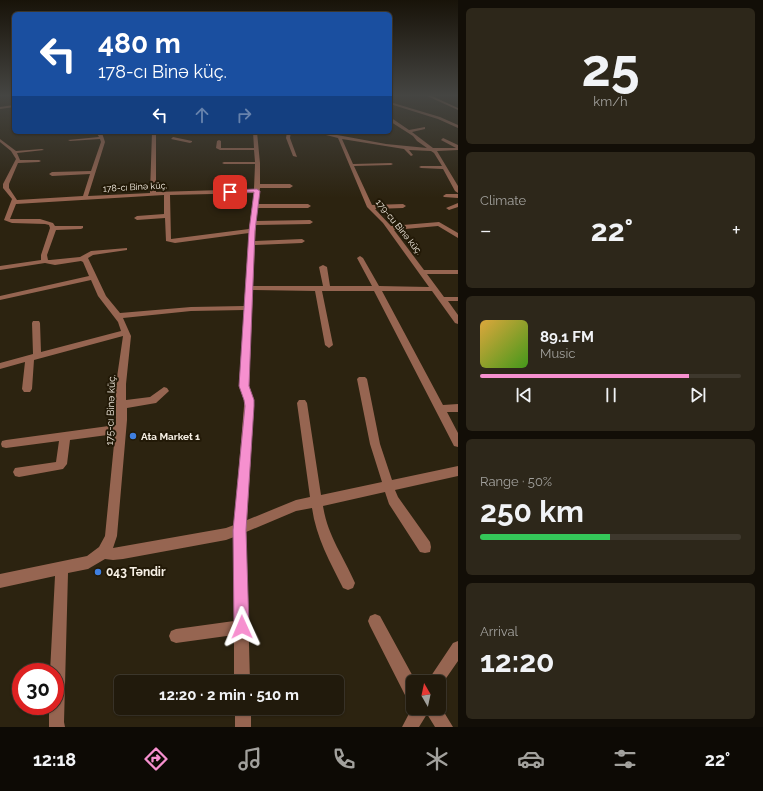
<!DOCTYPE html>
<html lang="en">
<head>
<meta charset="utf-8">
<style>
	body { margin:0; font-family:Raleway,sans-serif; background:#2d271a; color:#f1f3f6; height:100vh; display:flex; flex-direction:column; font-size:15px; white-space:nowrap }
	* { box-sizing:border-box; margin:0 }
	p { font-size:13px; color:#a2a19d }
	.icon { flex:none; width:22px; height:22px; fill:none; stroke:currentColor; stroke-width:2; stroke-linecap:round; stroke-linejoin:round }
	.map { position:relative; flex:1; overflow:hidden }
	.sheet { display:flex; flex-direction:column; gap:8px; padding:8px; background:#120e07; width:305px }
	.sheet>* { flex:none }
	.hud { position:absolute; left:12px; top:12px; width:380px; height:122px; border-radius:6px; box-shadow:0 1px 3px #0004,0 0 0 1px #3e382d; background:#1a4fa0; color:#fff; overflow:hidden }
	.needle { width:26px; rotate:351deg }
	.controls { position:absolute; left:406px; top:675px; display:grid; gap:8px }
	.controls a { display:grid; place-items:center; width:40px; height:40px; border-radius:6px; background:#211a0c; box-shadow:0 1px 3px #0004,0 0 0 1px #3e382d; font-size:20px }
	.speed { position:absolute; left:12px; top:663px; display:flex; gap:8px; font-size:20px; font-weight:700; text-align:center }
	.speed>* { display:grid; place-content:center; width:52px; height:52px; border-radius:50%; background:#211a0c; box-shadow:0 1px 3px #0004,0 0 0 1px #3e382d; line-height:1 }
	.speed .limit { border:6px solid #d22; background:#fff; color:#111 }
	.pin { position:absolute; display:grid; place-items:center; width:34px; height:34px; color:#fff; margin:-17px; border-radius:8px; box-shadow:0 2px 6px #0006 }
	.me { position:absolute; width:44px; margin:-22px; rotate:359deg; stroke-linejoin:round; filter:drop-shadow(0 0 3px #0008) }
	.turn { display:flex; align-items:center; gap:14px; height:84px; padding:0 20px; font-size:18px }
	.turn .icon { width:52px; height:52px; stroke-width:2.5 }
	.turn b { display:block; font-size:28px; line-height:34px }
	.lanes { display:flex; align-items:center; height:38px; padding:0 20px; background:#0003; justify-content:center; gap:20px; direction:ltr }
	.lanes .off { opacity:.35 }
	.big { font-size:30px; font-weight:700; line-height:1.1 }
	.sheet .card { flex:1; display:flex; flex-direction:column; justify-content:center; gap:6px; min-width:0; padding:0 14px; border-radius:6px; background:#2d271a }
	.sheet .dial { align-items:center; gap:0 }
	.dial b { font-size:52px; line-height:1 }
	.song { display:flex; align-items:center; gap:12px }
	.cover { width:48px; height:48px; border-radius:6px; background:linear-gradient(135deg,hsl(40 70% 55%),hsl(100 70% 35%)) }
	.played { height:4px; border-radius:2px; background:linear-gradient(90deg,#f690cf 80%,#3e382d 80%) }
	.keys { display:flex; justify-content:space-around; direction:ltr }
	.heat { display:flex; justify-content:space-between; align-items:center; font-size:22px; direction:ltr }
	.charge { height:6px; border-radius:3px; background:linear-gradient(90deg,#34c759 50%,#3e382d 0) }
	.trip { position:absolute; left:114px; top:675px; width:230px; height:40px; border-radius:6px; background:#211a0c; box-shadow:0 1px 3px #0004,0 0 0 1px #3e382d; font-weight:700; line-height:40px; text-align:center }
	.dock { display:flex; height:64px; justify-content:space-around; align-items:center; background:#0d0a05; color:#a2a19d }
	.dock .icon { width:28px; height:28px }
	.dock .on { color:#f690cf }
	.dock b { font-size:18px; color:#f1f3f6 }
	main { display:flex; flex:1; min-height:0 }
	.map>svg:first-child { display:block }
</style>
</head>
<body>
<main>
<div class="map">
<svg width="458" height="727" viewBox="0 0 458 727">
	<rect width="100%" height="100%" fill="#2c2310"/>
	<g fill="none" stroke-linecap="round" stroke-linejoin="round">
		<!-- minor -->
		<path fill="#966551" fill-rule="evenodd" d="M 427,96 L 432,96 L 458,108 L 458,110 Z
			M 390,102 L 440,117 L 458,125 L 458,128 L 438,119 L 390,104 Z
			M 14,105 L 14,107 L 0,109 L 0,107 Z
			M 390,117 L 409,130 L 425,127 L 425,129 L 412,132 L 433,148 L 456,148 L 441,140 L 443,138 L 458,145 L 458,150 L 437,151 L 458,186 L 458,193 L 455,191 L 443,169 L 421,168 L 419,167 L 421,166 L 442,166 L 434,153 L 431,151 L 409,150 L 413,155 L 411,156 L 404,149 L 342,139 L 353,164 L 391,163 L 393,164 L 391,165 L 354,166 L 372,205 L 403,204 L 406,206 L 403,208 L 375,209 L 391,226 L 439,222 L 458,233 L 458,238 L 438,226 L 394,230 L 424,270 L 458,270 L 458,274 L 427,274 L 444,297 L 458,297 L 458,301 L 448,301 L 458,315 L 458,324 L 455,323 L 432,291 L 382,291 L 443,405 L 458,404 L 458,412 L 447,412 L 458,433 L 458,447 L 454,446 L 374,291 L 322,291 L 333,345 L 329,348 L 325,345 L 315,291 L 253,290 L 249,386 L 254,400 L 254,406 L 247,520 L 296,500 L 310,497 L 297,403 L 299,400 L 305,400 L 307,403 L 321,495 L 382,482 L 370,444 L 357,379 L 359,377 L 365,377 L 367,379 L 380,444 L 392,480 L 458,466 L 458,476 L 395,490 L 398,497 L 430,542 L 431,547 L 430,552 L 425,553 L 420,552 L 389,504 L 385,492 L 323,506 C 328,537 343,555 355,583 L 353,588 L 348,590 L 343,588 C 330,562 316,537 312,508 L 296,511 L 246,532 L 250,682 L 234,682 L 234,635 L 176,643 L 171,641 L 169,636 L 171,631 L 176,629 L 234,621 L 234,537 L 226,540 L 123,559 L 113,560 L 105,559 L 88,569 L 68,573 L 64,722 L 65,727 L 49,727 L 49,706 L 55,706 L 55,672 L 50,672 L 55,576 L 0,588 L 0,574 L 87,556 L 99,547 L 105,536 L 115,434 L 70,440 L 67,464 L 63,469 L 19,477 L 15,476 L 13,472 L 15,468 L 56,462 L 59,441 L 6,448 L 2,447 L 1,444 L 2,441 L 6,440 L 116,425 L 116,384 L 123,336 L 34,360 L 32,389 L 30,392 L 24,392 L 22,389 L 25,362 L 0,369 L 0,363 L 33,354 L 32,323 L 33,321 L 39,321 L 40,323 L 41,352 L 121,331 L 118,322 L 98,296 L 91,280 L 0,300 L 0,296 L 89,276 L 83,262 L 81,261 L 55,265 L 45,263 L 0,270 L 0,266 L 41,260 L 41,255 L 50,228 L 49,225 L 45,224 L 12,223 L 4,220 L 12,199 L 3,188 L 3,184 L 16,159 L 11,151 L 0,142 L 0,139 L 16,151 L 42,149 L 44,150 L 17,153 L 20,160 L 39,160 L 41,161 L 39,162 L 18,163 L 9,184 L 9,188 L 17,200 L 83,196 L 90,174 L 52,176 L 49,174 L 52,172 L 91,171 L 101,142 L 100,139 L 70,141 L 68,140 L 99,137 L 96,132 L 102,133 L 105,142 L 88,196 L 150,193 L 152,132 L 196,133 L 198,134 L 196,135 L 156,135 L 156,192 L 254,189 L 255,164 L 224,164 L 222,163 L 224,162 L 255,162 L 254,150 L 220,150 L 216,148 L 217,141 L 219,140 L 221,141 L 221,148 L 254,148 L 253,132 L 257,132 L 260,163 L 260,184 L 290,184 L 293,186 L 290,188 L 260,188 L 258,204 L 308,204 L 311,206 L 308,208 L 257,208 L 256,221 L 310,220 L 313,222 L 310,224 L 256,225 L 255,241 L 302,239 L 305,241 L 302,243 L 255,245 L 253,286 L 323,286 L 319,267 L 323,265 L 327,267 L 330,286 L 372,286 L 357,258 L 360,256 L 363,258 L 379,286 L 429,287 L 383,223 L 367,207 L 338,138 L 314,132 L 321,132 L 386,144 L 427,148 L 417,141 L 413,136 L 391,122 ZM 254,193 L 249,229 L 171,239 L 170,195 ZM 164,195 L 164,214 L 137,216 L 134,218 L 137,220 L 165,218 L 166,241 L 175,243 L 249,233 L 244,306 L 191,307 L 120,313 L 106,296 L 88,258 L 93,255 L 127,250 L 127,248 L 91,251 L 80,257 L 50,260 L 48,260 L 47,255 L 56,230 L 81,229 L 83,228 L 83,226 L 55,226 L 53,223 L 40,219 L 10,219 L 16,204 ZM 244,310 L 239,386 L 244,400 L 244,406 L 234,525 L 226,528 L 113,548 L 117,536 L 127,420 L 127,408 L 156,403 L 169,391 L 167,388 L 164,387 L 150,397 L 126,400 L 126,384 L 131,336 L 123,318 L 191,311 Z
			M 287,132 L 291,132 L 290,138 L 297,157 L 293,156 L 286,138 Z
			M 173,137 L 192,141 L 192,142 L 190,143 L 171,139 Z
			M 446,194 L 458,194 L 458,198 L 444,197 L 443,196 Z
			M 458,203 L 458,207 L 449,210 L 446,208 Z
			M 375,614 L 380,616 L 416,682 L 413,682 L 413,701 L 407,699 L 370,626 L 368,621 L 370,616 Z
			M 458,641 L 458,661 L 440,687 L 439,688 L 439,682 L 427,682 L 453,643 Z
			M 439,704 L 453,727 L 435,727 L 427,714 L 419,727 L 402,727 L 413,706 L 413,708 L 439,708 Z
			M 235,708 L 251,708 L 251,727 L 235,727 Z"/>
	</g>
	<!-- sky -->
	<linearGradient id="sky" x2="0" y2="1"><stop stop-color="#181309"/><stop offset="0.48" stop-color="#454542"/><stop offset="1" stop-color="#454542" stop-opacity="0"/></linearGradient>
	<rect width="458" height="198" fill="url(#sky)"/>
	<!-- route -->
	<path fill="#f690cf" stroke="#a05e87" d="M 257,189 L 260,191 L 255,231 L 249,386 L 254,400 L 254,406 L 246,530 L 249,627 L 247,632 L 242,634 L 236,632 L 234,627 L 233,530 L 245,406 L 244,400 L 239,386 L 249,231 L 254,192 L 230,193 L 228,192 L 230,190 Z"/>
	<!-- markers -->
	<g fill="#3f7fe0" stroke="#221907" stroke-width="1.5">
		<circle cx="133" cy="436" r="4"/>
		<circle cx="98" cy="572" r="4"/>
	</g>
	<g text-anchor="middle" stroke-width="4" stroke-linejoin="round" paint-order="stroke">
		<!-- far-street labels -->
		<g font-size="9" fill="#f7f0e5" stroke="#221907">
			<text transform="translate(135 187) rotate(-3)" y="3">178-cı Binə küç.</text>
			<text transform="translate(399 227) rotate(51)" y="3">179-cu Binə küç.</text>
		</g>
		<!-- street labels -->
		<g font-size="10" fill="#f7f0e5" stroke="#221907">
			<text transform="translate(110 410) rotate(-88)" y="4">175-cı Binə küç.</text>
		</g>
		<!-- poi labels -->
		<g font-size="10" font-weight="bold" fill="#f7f0e5" stroke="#221907" text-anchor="start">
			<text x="141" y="440">Ata Market 1</text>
		</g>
		<!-- near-poi labels -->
		<g font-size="12" font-weight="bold" fill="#f7f0e5" stroke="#221907" text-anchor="start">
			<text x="106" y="576">043 Təndir</text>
		</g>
	</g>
</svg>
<div class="controls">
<a><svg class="needle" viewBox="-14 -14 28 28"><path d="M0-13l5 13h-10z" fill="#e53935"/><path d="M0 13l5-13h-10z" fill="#a2a19d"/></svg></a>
</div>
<div class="speed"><div class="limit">30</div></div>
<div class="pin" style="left:230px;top:192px;background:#d93025"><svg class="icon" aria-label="arrive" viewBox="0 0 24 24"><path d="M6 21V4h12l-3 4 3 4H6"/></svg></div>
<svg class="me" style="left:242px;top:627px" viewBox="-20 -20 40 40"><path d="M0-17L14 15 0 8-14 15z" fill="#f690cf" stroke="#fff" stroke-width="4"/></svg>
<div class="trip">12:20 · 2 min · 510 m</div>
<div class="hud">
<div class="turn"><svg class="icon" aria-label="left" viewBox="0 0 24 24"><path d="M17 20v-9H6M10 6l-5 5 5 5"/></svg><div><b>480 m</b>178-cı Binə küç.</div></div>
<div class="lanes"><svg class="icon" aria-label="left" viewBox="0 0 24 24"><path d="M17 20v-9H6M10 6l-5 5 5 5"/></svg><svg class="icon off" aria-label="ahead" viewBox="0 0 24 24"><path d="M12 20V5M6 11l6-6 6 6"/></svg><svg class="icon off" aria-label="right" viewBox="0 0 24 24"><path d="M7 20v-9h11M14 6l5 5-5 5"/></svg></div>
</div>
</div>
<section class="sheet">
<div class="card dial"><b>25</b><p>km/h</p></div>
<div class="card"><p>Climate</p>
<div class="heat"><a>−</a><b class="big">22°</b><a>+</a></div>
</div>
<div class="card">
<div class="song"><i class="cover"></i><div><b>89.1 FM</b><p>Music</p></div></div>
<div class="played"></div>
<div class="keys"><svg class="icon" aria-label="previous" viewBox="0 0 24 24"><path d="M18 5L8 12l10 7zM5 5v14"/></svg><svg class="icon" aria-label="pause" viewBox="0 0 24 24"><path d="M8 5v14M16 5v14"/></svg><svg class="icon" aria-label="next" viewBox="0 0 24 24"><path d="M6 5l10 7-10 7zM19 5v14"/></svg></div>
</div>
<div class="card"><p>Range · 50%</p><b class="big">250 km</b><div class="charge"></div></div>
<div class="card"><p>Arrival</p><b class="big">12:20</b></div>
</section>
</main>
<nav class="dock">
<b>12:18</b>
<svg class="icon on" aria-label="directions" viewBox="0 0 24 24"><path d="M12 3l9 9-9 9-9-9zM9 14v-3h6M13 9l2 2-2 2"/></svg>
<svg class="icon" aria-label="music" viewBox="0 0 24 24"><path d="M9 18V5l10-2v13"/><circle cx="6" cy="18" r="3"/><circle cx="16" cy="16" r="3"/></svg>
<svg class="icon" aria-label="phone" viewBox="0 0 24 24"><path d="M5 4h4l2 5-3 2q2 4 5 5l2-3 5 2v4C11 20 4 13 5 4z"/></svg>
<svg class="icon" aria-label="climate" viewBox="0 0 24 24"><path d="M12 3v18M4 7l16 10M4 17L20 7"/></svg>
<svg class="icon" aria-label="car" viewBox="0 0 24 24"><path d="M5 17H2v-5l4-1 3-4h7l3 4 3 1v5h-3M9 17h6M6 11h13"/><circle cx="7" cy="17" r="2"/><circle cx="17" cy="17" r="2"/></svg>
<svg class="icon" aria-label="filters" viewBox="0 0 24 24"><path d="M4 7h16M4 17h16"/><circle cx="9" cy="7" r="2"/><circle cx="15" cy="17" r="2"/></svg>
<b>22°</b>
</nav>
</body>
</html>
